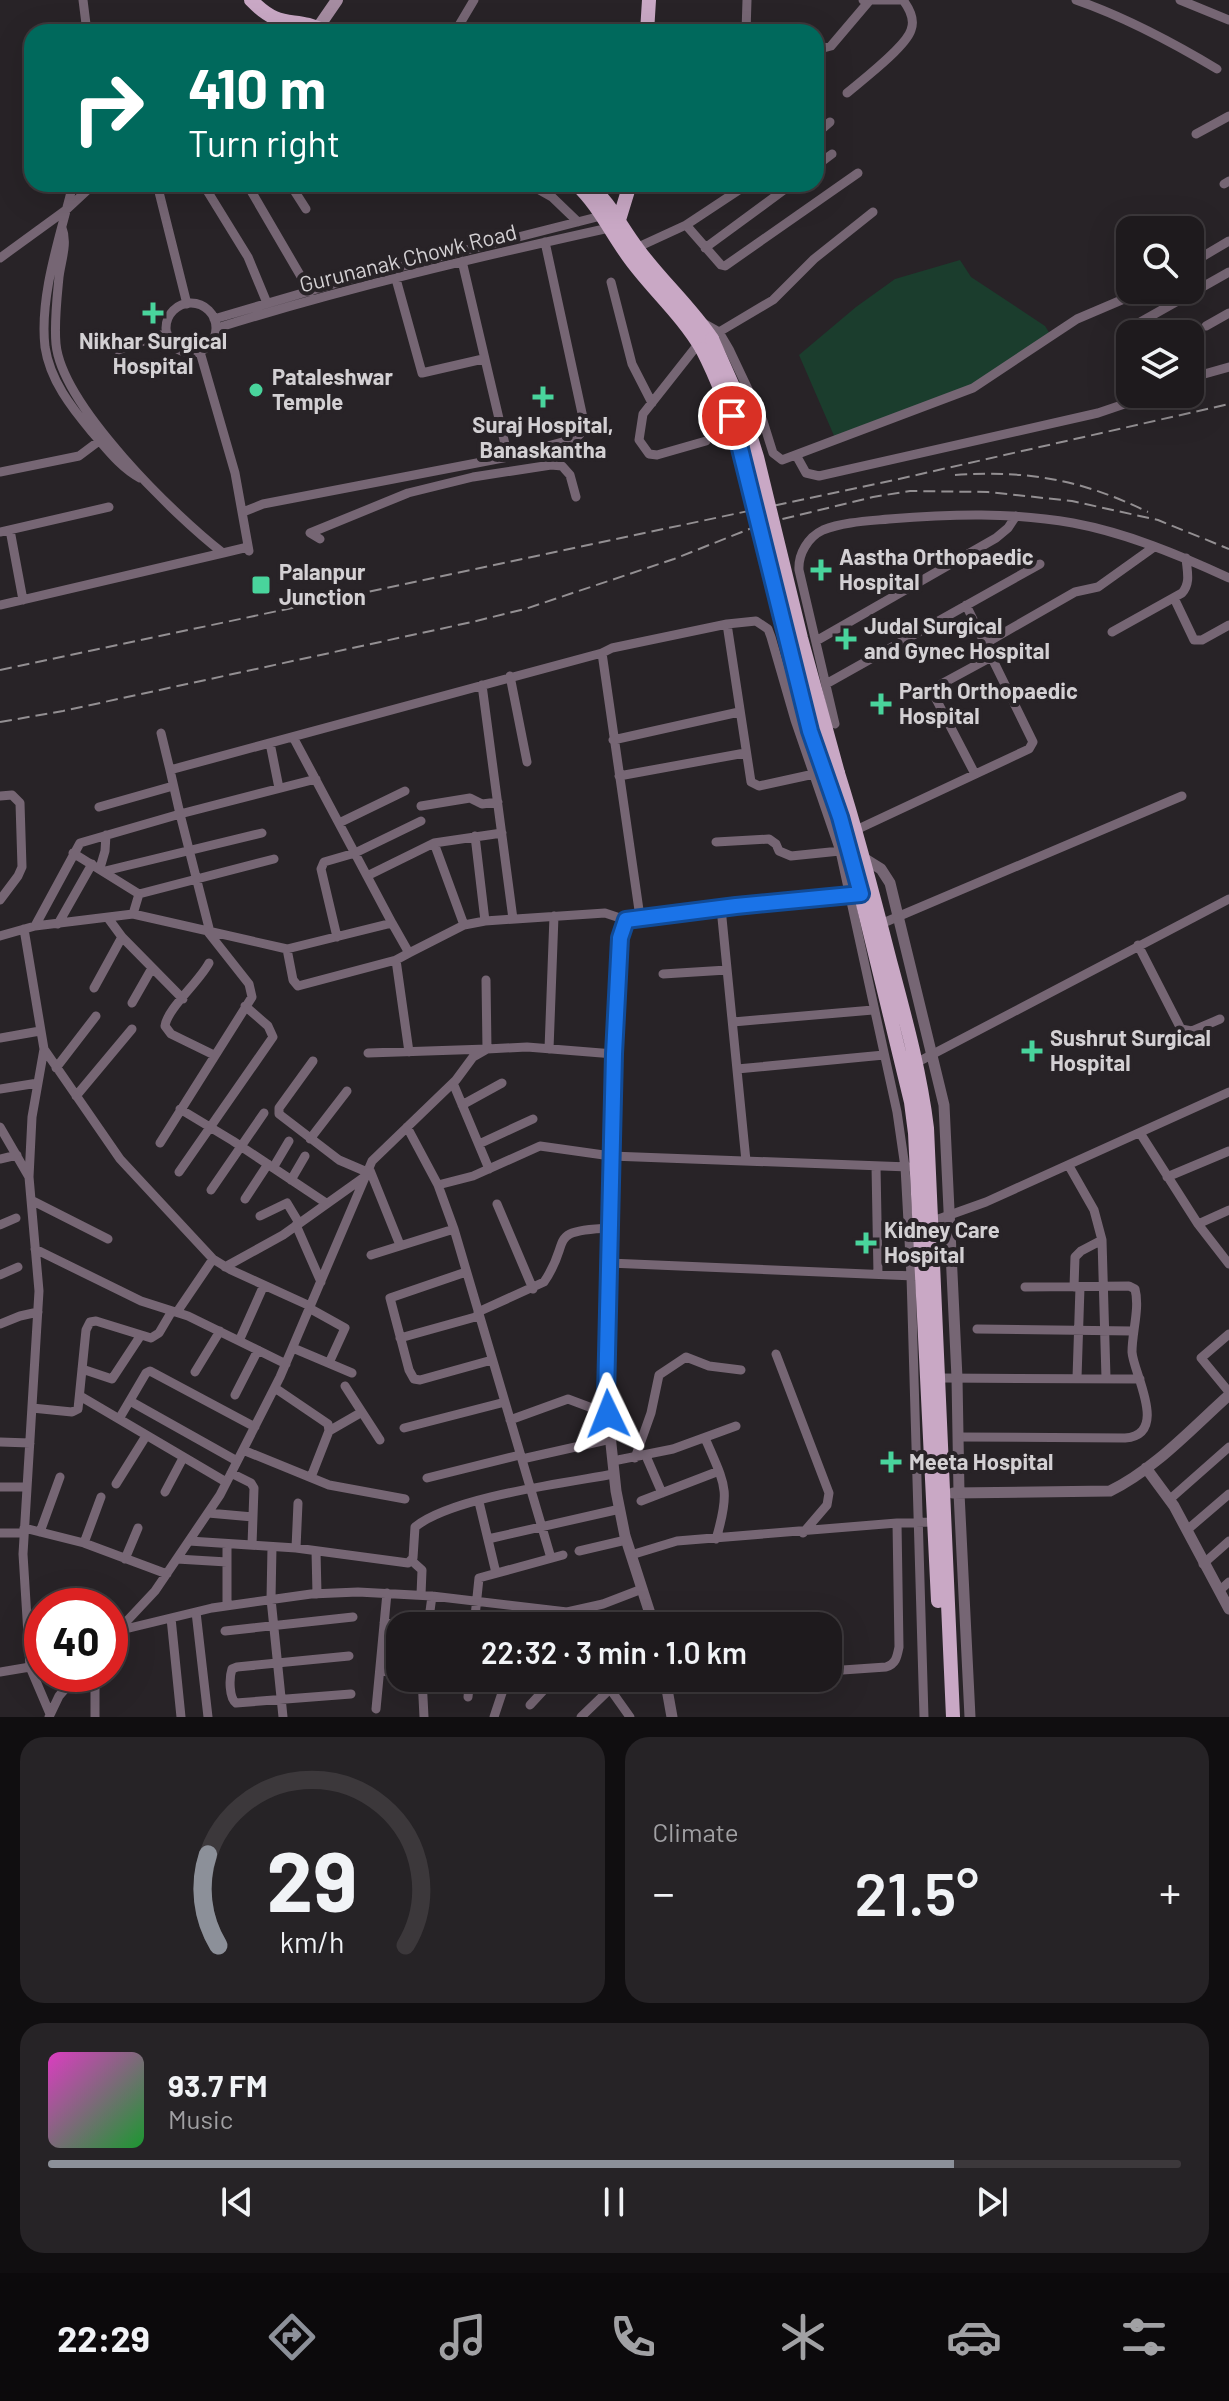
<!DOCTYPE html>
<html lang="en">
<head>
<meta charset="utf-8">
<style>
	body { margin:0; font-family:Barlow,sans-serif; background:#262326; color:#f1f3f6; height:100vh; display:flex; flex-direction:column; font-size:30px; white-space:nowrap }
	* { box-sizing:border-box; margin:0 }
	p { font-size:26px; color:#a1a1a4 }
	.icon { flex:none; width:44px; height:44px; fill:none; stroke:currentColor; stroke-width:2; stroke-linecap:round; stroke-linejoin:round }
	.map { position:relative; height:1717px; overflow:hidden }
	.sheet { display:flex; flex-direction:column; gap:20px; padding:20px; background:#100e10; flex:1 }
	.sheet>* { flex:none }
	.top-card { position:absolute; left:24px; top:24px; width:800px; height:168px; border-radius:24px; box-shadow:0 8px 32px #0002,0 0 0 2px #3c383b; background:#00695c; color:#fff; overflow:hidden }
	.controls { position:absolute; left:1116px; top:216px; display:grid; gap:16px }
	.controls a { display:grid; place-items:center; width:88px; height:88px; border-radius:16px; background:#1e1a1d; box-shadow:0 8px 32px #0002,0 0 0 2px #3c383b; font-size:40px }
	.speed { position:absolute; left:24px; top:1588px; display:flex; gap:16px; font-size:40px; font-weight:700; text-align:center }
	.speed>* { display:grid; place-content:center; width:104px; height:104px; border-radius:50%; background:#1e1a1d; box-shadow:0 8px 32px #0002,0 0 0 2px #3c383b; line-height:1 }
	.speed .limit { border:12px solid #d22; background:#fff; color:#111 }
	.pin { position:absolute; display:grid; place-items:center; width:68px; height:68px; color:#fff; margin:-34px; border:4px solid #fff; border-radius:50%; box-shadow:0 2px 8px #0007 }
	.me { position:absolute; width:88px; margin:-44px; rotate:358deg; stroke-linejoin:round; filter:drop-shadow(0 0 6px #0008) }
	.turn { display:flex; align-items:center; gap:28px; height:168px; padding:0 32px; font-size:36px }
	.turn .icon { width:104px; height:104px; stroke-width:2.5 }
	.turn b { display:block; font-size:56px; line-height:68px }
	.big { font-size:60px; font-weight:600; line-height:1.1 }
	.sheet .widget { flex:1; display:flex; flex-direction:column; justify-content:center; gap:12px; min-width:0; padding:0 28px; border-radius:24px; background:#262326 }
	.sheet .dial { align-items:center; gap:0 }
	.dial svg { height:208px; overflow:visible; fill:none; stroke:#3c383b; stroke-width:7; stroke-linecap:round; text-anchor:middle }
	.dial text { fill:#f1f3f6; stroke:none }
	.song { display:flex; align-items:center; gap:24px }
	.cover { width:96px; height:96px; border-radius:12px; background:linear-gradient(135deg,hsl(310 70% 55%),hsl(130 70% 35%)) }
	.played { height:8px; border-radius:4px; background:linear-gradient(90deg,#8c9099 80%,#3c383b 80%) }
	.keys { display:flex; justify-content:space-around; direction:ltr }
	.heat { display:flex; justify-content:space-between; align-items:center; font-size:44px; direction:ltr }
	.sheet .tiles { flex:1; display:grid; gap:20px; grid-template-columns:1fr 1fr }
	.widget:last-child { grid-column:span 2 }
	.trip { position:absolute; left:386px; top:1612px; width:456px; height:80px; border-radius:24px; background:#1e1a1d; box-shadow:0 8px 32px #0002,0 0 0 2px #3c383b; font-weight:600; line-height:80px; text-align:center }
	.dock { display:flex; height:128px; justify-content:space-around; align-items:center; background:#0c0a0c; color:#a1a1a4 }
	.dock .icon { width:56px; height:56px }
	.dock .selected { color:#8c9099 }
	.dock b { font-size:36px; color:#f1f3f6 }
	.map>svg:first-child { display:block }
</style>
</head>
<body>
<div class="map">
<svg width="1229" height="1717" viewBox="0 0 1229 1717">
	<rect width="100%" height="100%" fill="#282327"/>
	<!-- green -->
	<path fill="#1b3d2d" d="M 960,260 L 971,277 L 1045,326 L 1050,334 L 981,382 L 835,438 L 799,355 L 856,307 L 895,279 Z"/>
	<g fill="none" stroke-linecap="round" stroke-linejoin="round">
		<!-- minor -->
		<path stroke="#766674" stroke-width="9" d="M 83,0 L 87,32
			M 1076,0 C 1125,17 1172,42 1217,69
			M 1180,0 L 1229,20
			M 455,32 L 474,0
			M 746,32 L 747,0
			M 816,50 L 831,46 L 870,0
			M 847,93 C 861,81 906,47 911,30 C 915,20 909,8 903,0 L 863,0
			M 816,134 L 830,122
			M 1196,134 L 1229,116
			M 816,166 L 832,154
			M 73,184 C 61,234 39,295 45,347 C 50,380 71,407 92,432 C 107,449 120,467 140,478
			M 157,184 L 187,304
			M 203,184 L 248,257 L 267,303
			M 247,184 L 310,292
			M 290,184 L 306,209
			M 529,184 L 552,197 L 578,222
			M 1224,184 L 1229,181
			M 686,225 L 721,265 L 725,266 L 858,173
			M 62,228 C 68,243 61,261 59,277 C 57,298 54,323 56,344 C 62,406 175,516 223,553 L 248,547
			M 636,248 L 686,225 L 748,184
			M 705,248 L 792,184
			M 0,258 L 66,210 L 94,184
			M 462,261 L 508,457
			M 1190,264 L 1229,241
			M 396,279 L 422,373 L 483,359
			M 611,282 L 632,364 L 652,403
			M166 328a25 25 0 1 1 50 0a25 25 0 1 1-50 0Z
			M 214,319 L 344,281 L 601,216
			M 703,323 L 719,332 L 729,349 L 763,421 L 773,453 L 782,460 L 973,388 L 1077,319 L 1145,290
			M 1206,326 L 1229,313
			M 217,328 C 345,288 478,257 609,228
			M 1128,329 L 1229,272
			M 719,332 L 773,300 L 814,259 L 873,212
			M 699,343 L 643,414 L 639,440 L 649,454 L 657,455 L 706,441
			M 118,350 L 167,333
			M 200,352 L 235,473 L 249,551
			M 1190,378 L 1229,367
			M 796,455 L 806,473 L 819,476 L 1098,413 L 1154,394
			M 0,472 L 79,456 L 99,441
			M 243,512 L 263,504 L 508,457 L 577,438 L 585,427 L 545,242
			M 10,530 L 23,600
			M 0,532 L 109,507
			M 320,539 L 310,533 L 408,493 L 473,477 L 551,465 L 562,466 L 570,475 L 576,497
			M 1174,598 L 1194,640 L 1202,640 L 1229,625
			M 0,605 L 223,553
			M 727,624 L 751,782 L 759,786 L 814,774
			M 1112,632 L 1182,593 C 1191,583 1187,571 1186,558
			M 816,641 L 996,538 L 1008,528 L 1016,516
			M 986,643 L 1075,592 L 1098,587 L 1154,547
			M 510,676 L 527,762
			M 826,684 L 1040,564
			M 482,685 L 513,919
			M 835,724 L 799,570 C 798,554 808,537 823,530 C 843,522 868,521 889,519 C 951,514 1012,512 1073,523 C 1127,533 1180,555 1229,578
			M 161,733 L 170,770
			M 293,737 L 392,923
			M 613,740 L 739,712
			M 270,743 L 279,788
			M 975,774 L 936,699 L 934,688 L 993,656
			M 619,776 L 745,753
			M 0,796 L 12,795 L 20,803 L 22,867 L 18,876 L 0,900
			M 421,806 L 470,798 L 482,804 L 498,802
			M 99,807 L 173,786
			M 339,823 L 405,791
			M 856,830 L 1029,749 L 1033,742 L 966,605
			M 475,836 L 485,921
			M 716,842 L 769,839 L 776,844 L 779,851 L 791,856 L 840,851
			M 434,843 L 464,925
			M 73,853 L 139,894 L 133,914
			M 100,868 L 105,851 L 106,835
			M 105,871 L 262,833
			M 367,876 L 434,843 L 502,833
			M 139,894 L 274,859
			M 721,908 L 746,1161
			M 640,917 L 602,653 L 612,648 L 727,624 L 756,621 L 768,629 L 771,637 L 795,720 L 840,851 L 897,1112 L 905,1167 L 911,1276 L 924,1717
			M 108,918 L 122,937 L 183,999
			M 58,924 L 92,864
			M 35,926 L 80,843 L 180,814 L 170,770 L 602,653
			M 876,926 L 1182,796
			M 24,929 L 44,1049 L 120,1159 L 213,1259 L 231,1270 L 310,1306
			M 210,932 L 180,814 L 316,779
			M 0,936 L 35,926 L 133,914 L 287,949 L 392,923 L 409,953 L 464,925 L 485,921 L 605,913 L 626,920
			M 337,937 L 321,869 L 324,862 L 355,853 L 421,821
			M 1138,945 L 1181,1029 L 1192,1031 L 1220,1019
			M 287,949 L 293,980 L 298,986 L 396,960 L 409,953
			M 396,960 L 409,1052
			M 209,963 C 199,982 167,1009 165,1026 L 171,1034 L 214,1055
			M 663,974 L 727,970
			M 94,988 L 122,937
			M 132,1003 L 152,968
			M 733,1022 L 873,1010
			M 0,1038 L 40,1031
			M 549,1049 L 554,916
			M 368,1053 L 487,1049 L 486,980
			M 313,1061 L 279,1108 L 279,1114 L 339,1160 L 367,1172
			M 914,1064 L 1229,899
			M 56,1068 L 96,1016
			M 737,1069 L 884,1055
			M 453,1083 L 489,1169
			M 0,1089 L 38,1083
			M 76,1096 L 132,1029
			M 462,1105 L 502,1083
			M 180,1109 L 233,1141 L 326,1203
			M 0,1127 L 29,1177 L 39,1291 L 23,1554 L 30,1667 L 50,1714
			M 407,1127 L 438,1185 L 454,1229 L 551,1558
			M 1140,1133 L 1198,1224 L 1229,1264
			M 310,1139 L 347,1091
			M 160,1143 L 252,997 L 249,984 L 208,932
			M 479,1144 L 533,1119
			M 0,1159 L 17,1155
			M 876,1166 L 878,1274
			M 1069,1166 L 1094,1210 L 1102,1240 L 1106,1378
			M 273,1168 L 289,1141
			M 369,1168 L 400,1245
			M 179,1172 L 273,1037 L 268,1026 L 245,1006
			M 29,1177 L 32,1117 L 44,1049
			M 1167,1177 L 1229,1151
			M 291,1180 L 305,1156
			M 438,1185 L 473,1176 L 540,1146 L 611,1156 L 909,1167
			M 211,1190 L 264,1113
			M 245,1199 L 268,1164
			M 31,1200 L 108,1239
			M 497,1204 L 533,1289
			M 260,1216 L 287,1203 L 299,1223
			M 930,1222 L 986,1202 L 1229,1092
			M 1198,1224 L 1229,1210
			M 0,1225 L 16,1218
			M 296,1225 L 321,1282
			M 35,1249 L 141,1301 L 188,1316 L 286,1364
			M 371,1255 L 454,1229
			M 609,1263 L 914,1276
			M 225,1267 L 283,1235 L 363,1178
			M 466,1272 L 390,1298 L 409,1370 L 414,1379 L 420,1380 L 492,1360
			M 0,1275 L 18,1267
			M 1074,1287 L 1075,1257 L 1081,1251 L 1102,1240
			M 309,1308 L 345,1328 L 329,1363
			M 177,1312 L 213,1259
			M 478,1312 L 544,1282 C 573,1240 544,1231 610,1228
			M 0,1324 L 20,1316 L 38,1312
			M 977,1329 L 1132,1331
			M 1229,1334 L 1201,1358 L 1229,1392
			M 400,1338 L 479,1316
			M 239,1341 L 264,1285
			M 293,1348 L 352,1373
			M 776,1354 L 829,1493 L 827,1505 L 803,1533
			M 82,1369 L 112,1379 L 141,1335
			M 195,1372 L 220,1331
			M 940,1378 L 1140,1379
			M 1077,1378 L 1080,1287
			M 345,1386 L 380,1440
			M 275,1388 L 328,1424 L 329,1431 L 311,1477
			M 235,1395 L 258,1350
			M 80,1396 L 226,1482
			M 130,1401 L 237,1461
			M 32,1408 L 72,1412 L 78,1409 L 86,1330 L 90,1322 L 96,1321 L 151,1338 L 159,1333 L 172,1311
			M 119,1419 L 146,1373 L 150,1371 L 255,1427
			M 510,1420 L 568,1399 L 608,1414
			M 404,1428 L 505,1402
			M 329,1431 L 362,1412
			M 958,1437 L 1125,1438 C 1170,1434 1133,1373 1132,1352 C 1132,1332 1140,1308 1135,1289 L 1129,1286 L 1025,1287
			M 705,1438 C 725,1485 731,1489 716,1539
			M 0,1442 L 30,1443
			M 243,1450 L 329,1485 L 405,1499
			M 646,1456 L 662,1493
			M 635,1458 L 651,1413 L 659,1375 L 686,1357 L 709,1366 L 741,1370
			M 522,1459 L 611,1439
			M 613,1461 L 673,1449 L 736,1426
			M 231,1473 L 251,1483 L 254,1488 L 252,1545
			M 427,1478 L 520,1455
			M 116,1484 L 146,1436
			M 0,1487 L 27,1487
			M 165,1492 L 183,1458
			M 1169,1500 L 1229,1447
			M 641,1501 L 719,1471
			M 479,1502 L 496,1573
			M 208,1513 L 253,1517
			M 24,1528 L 84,1543 L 167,1574
			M 1187,1530 L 1229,1494
			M 40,1532 L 60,1477
			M 0,1533 L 24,1533
			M 488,1539 L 620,1509
			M 189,1541 L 296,1548 L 408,1563 L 413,1558 L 415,1527 C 452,1497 565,1483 614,1474
			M 84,1543 L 101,1497
			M 227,1544 L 227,1605
			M 272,1547 L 271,1599 L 283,1717
			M 296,1548 L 298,1503
			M 316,1551 L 317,1594
			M 579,1551 L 626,1540
			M 631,1555 L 677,1541 L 897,1523 L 934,1522
			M 125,1559 L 138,1528
			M 177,1559 L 227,1562
			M 412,1561 L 422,1570 L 421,1595
			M 1203,1564 L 1229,1541
			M 1219,1591 L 1229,1582
			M 196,1612 L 208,1717
			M 171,1618 L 181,1717
			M 384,1623 L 414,1626
			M 428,1626 L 432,1596
			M 474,1626 L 479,1578 L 563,1555
			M 524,1626 L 529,1610
			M 117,1631 L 212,1608 L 311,1594 L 358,1592 L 432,1596 L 567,1612 L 603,1604 L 642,1589
			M 225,1631 L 353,1617
			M 110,1639 L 155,1591 L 220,1495 L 280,1377 L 372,1161 L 456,1080 L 473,1057 L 487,1049 L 527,1047 L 614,1054
			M 349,1656 L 237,1667 L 232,1669 C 229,1678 229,1698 236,1703 L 351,1694
			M 380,1671 L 400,1673
			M 828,1671 L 886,1667 C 896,1664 897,1657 899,1647 L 897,1523
			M 0,1672 L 30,1667
			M 95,1674 L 95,1717
			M 422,1678 L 424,1717
			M 449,1678 L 470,1680
			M 468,1697 L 470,1678
			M 530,1705 L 555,1678
			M 376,1709 L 387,1593
			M 49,1717 L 59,1696 L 78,1674
			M 494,1717 L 507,1678
			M 581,1717 L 610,1689 L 630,1717"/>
		<!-- tertiary -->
		<path stroke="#766674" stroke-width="11" d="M 865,859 L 881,869 L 890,883 L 944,1105 L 957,1378 L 959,1493 L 970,1717
			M 1146,1468 L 1174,1506 L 1229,1609
			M 953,1493 L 1110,1491 C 1155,1469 1192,1428 1229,1395
			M 654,1626 L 625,1536 L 616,1491 L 606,1397 L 614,1054 L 620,938 L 626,920 L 640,917 L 867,893
			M 665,1678 L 672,1717"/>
		<!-- secondary -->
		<path stroke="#a58ca1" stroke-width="12" d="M 315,32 L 337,0"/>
		<!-- primary -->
		<path stroke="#c9a8c5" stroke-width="14" d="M 251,0 C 283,33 293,14 326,32
			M 647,32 L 649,0
			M 576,184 C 599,205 612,235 631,260 C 654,291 682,315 702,349
			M 589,184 C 610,203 621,227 637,248 C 660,280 690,306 712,339
			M 615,224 L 619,220 L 630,184
			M 838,773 C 858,836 874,898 890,961 C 905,1017 920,1071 927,1128 L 953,1717
			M 825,777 L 856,875 L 911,1102 L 915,1133 L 938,1601"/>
		<!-- rail -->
		<path stroke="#938f92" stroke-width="2" stroke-dasharray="12 6" stroke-linecap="butt" d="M 955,475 C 1029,470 1082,480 1148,512
			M 0,670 L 899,479 L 1229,404
			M 0,722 L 63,711 L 472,622 L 525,609 L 674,559 L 762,524 L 873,497 L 910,491 L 988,492 L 1072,501 L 1158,520 L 1229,549"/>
		<!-- primary-bridge -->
		<path stroke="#c9a8c5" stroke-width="14" d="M 712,339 L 740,402 L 757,457 L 801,638 L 838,773
			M 702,349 C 742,426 755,510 774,594 C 788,656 806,717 825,777"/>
	</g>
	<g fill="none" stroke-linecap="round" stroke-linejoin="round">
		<defs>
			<path id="route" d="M 608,1414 L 606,1397 L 614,1054 L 620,938 L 626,920 L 736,906 L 861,894 L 840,817 L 810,731 L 732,416"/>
		</defs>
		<!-- route casing -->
		<use href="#route" stroke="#114b97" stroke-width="20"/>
		<!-- route -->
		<use href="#route" stroke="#1a73e8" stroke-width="14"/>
	</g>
	<!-- markers -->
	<g fill="#49d49c" stroke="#282327" stroke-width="3">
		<path d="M149 301h8v8h8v8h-8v8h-8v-8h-8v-8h8z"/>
		<circle cx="256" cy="390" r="8"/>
		<path d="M539 385h8v8h8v8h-8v8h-8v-8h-8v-8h8z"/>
		<path d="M817 558h8v8h8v8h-8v8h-8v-8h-8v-8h8z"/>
		<rect x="251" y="575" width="20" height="20" rx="4"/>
		<path d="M842 627h8v8h8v8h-8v8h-8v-8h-8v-8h8z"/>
		<path d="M877 692h8v8h8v8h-8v8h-8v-8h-8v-8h8z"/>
		<path d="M1028 1039h8v8h8v8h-8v8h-8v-8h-8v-8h8z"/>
		<path d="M862 1231h8v8h8v8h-8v8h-8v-8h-8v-8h8z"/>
		<path d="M887 1450h8v8h8v8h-8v8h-8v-8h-8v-8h8z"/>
	</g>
	<g text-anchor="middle" stroke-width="8" stroke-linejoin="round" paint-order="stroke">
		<!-- street labels -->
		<g font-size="22" fill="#d3d0d3" stroke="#282327">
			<text transform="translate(408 258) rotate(-14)" y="8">Gurunanak Chowk Road</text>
		</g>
		<!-- poi labels -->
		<g font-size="22" font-weight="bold" fill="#d3d0d3" stroke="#282327" text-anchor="start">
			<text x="153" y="349" text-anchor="middle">Nikhar Surgical<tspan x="153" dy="25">Hospital</tspan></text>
			<text x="272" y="385">Pataleshwar<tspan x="272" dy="25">Temple</tspan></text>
			<text x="543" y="433" text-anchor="middle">Suraj Hospital,<tspan x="543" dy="25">Banaskantha</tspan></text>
			<text x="839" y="565">Aastha Orthopaedic<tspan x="839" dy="25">Hospital</tspan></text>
			<text x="279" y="580">Palanpur<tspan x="279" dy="25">Junction</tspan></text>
			<text x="864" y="634">Judal Surgical<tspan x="864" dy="25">and Gynec Hospital</tspan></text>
			<text x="899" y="699">Parth Orthopaedic<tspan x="899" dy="25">Hospital</tspan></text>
			<text x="1050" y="1046">Sushrut Surgical<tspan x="1050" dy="25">Hospital</tspan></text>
			<text x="884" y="1238">Kidney Care<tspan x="884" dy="25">Hospital</tspan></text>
			<text x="909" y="1470">Meeta Hospital</text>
		</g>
	</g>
</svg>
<div class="controls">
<a><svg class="icon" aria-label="search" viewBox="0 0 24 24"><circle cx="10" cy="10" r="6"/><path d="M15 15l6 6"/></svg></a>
<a><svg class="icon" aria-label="layers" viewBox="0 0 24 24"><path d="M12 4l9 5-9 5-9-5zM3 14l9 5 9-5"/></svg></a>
</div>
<div class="speed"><div class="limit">40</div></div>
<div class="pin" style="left:732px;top:416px;background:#d93025"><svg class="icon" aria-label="arrive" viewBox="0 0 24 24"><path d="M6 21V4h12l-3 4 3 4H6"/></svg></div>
<svg class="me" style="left:608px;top:1414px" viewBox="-20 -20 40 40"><path d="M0-17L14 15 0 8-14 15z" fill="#1a73e8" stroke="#fff" stroke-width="4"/></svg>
<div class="trip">22:32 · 3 min · 1.0 km</div>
<div class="top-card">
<div class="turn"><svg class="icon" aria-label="right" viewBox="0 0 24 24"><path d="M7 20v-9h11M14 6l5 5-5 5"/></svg><div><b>410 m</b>Turn right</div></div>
</div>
</div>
<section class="sheet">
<div class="tiles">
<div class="widget dial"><svg viewBox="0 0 100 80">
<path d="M14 69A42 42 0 1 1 86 69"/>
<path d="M14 69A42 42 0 0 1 10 34" stroke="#8c9099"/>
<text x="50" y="56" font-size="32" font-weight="700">29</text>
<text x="50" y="72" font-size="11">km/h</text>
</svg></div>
<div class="widget"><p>Climate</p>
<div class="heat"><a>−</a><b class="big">21.5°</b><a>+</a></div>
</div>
<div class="widget">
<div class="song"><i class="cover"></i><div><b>93.7 FM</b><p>Music</p></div></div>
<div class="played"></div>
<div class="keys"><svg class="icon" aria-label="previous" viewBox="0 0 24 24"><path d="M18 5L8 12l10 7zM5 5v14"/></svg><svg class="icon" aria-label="pause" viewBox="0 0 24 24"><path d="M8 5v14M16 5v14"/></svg><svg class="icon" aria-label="next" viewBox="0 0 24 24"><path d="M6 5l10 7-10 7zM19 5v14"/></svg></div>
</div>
</div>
</section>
<nav class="dock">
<b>22:29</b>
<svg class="icon selected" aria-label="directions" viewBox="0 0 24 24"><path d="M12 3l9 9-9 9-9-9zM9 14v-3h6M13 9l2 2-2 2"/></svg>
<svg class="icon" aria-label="music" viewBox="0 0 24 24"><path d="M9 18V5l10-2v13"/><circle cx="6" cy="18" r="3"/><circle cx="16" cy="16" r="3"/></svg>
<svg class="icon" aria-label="phone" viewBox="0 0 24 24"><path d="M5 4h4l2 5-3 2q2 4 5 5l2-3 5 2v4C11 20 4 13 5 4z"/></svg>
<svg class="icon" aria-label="climate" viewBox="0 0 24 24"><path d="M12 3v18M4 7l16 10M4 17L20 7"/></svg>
<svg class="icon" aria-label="car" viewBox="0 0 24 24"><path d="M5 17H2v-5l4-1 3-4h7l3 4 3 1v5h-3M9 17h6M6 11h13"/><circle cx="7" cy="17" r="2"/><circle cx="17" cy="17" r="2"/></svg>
<svg class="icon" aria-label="filters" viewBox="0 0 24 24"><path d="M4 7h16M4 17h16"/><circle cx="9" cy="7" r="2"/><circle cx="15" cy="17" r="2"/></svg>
</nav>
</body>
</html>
